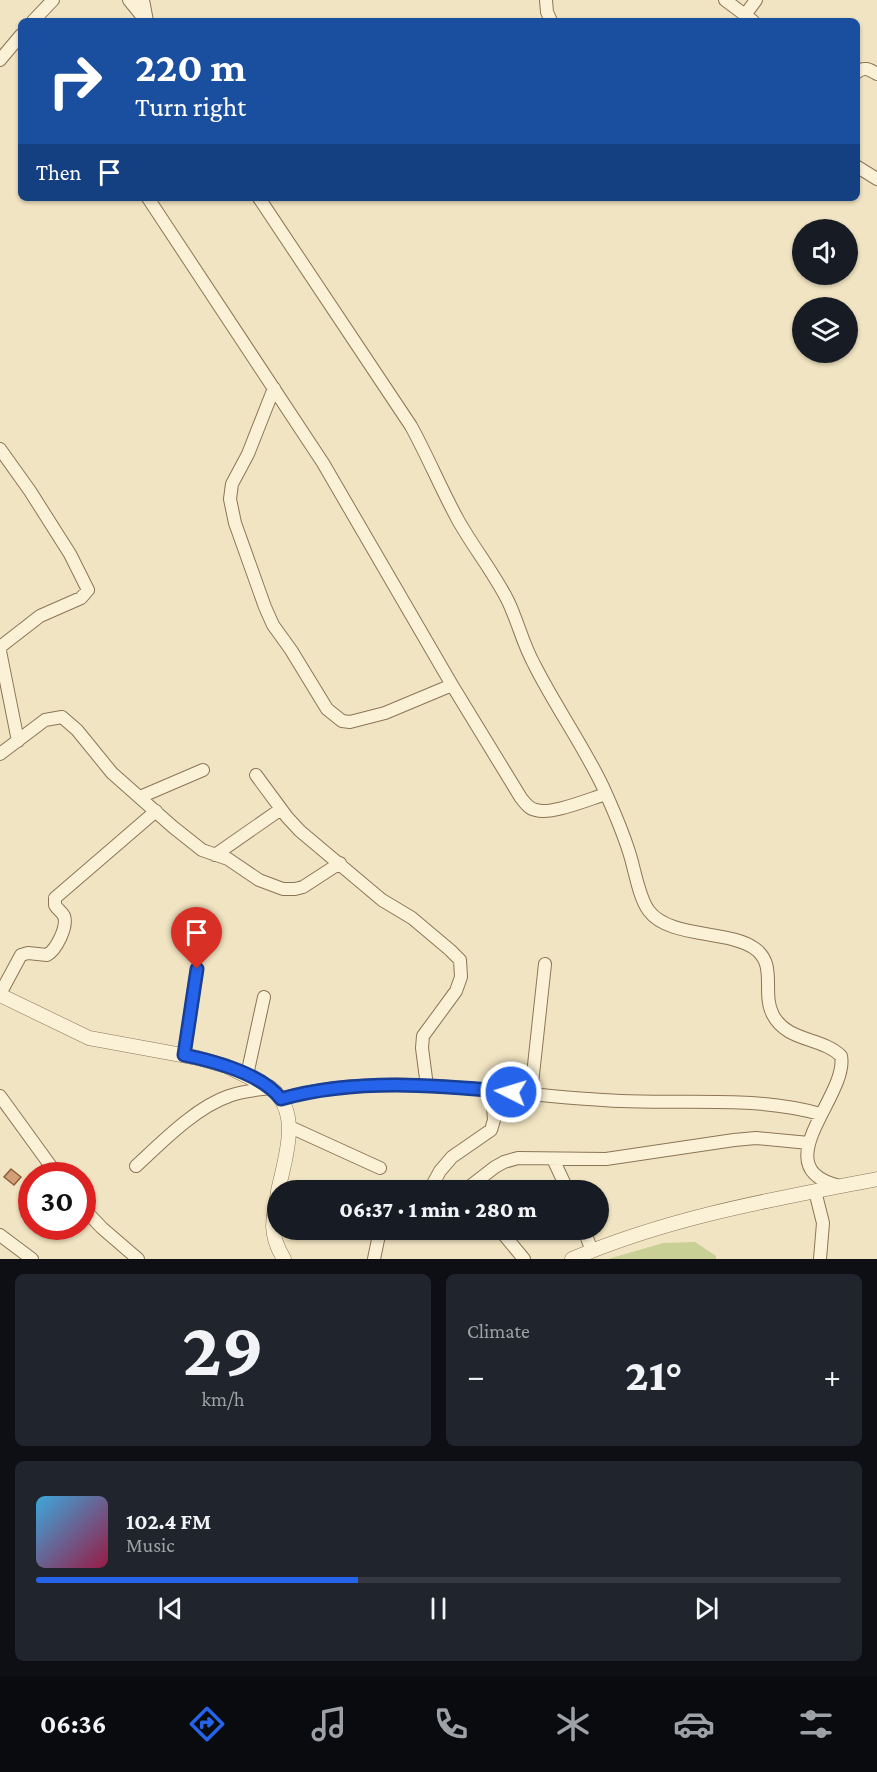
<!DOCTYPE html>
<html lang="en">
<head>
<meta charset="utf-8">
<style>
	body { margin:0; font-family:"Crimson Pro",serif; background:#20242c; color:#f1f3f6; height:100vh; display:flex; flex-direction:column; font-size:22px; white-space:nowrap }
	* { box-sizing:border-box; margin:0 }
	p { font-size:20px; color:#9ea1a6 }
	.icon { flex:none; width:33px; height:33px; fill:none; stroke:currentColor; stroke-width:2; stroke-linecap:round; stroke-linejoin:round }
	.map { position:relative; height:1259px; overflow:hidden }
	.panel { display:flex; flex-direction:column; gap:15px; padding:15px; background:#0d0f14; flex:1 }
	.panel>* { flex:none }
	.hud { position:absolute; left:18px; top:18px; width:842px; height:183px; border-radius:9px; box-shadow:0 2px 4px #0004; background:#1a4fa0; color:#fff; overflow:hidden }
	.fabs { position:absolute; left:792px; top:219px; display:grid; gap:12px }
	.fabs a { display:grid; place-items:center; width:66px; height:66px; border-radius:50%; background:#171b24; box-shadow:0 2px 4px #0004; font-size:30px }
	.speed { position:absolute; left:18px; top:1162px; display:flex; gap:12px; font-size:30px; font-weight:700; text-align:center }
	.speed>* { display:grid; place-content:center; width:78px; height:78px; border-radius:50%; background:#171b24; box-shadow:0 2px 4px #0004; line-height:1 }
	.speed .limit { border:9px solid #d22; background:#fff; color:#111 }
	.pin { position:absolute; display:grid; place-items:center; width:51px; height:51px; color:#fff; margin:-62px -26px; border-radius:50% 50% 50% 0; rotate:-45deg; box-shadow:0 0 6px #0007 }
	.pin .icon { rotate:45deg }
	.me { position:absolute; width:66px; margin:-33px; rotate:275deg; stroke-linejoin:round; filter:drop-shadow(0 0 4px #0008) }
	.turn { display:flex; align-items:center; gap:21px; height:126px; padding:0 18px; font-size:27px }
	.turn .icon { width:78px; height:78px; stroke-width:2.5 }
	.turn b { display:block; font-size:42px; line-height:51px }
	.then { display:flex; align-items:center; height:57px; padding:0 18px; background:#0003; gap:12px; font-size:22px }
	.big { font-size:45px; font-weight:800; line-height:1.1 }
	.panel .widget { flex:1; display:flex; flex-direction:column; justify-content:center; gap:9px; min-width:0; padding:0 21px; border-radius:9px; background:#20242c }
	.panel .dial { align-items:center; gap:0 }
	.dial b { font-size:78px; line-height:1 }
	.song { display:flex; align-items:center; gap:18px }
	.cover { width:72px; height:72px; border-radius:9px; background:linear-gradient(135deg,hsl(200 70% 55%),hsl(340 70% 35%)) }
	.played { height:6px; border-radius:3px; background:linear-gradient(90deg,#2563eb 40%,#363941 40%) }
	.keys { display:flex; justify-content:space-around; direction:ltr }
	.heat { display:flex; justify-content:space-between; align-items:center; font-size:33px; direction:ltr }
	.panel .tiles { flex:1; display:grid; gap:15px; grid-template-columns:1fr 1fr }
	.widget:last-child { grid-column:span 2 }
	.trip { position:absolute; left:267px; top:1180px; width:342px; height:60px; border-radius:30px; background:#171b24; box-shadow:0 2px 4px #0004; font-weight:800; line-height:60px; text-align:center }
	.tabs { display:flex; height:96px; justify-content:space-around; align-items:center; background:#090b0e; color:#9ea1a6 }
	.tabs .icon { width:42px; height:42px }
	.tabs .active { color:#2563eb }
	.tabs b { font-size:27px; color:#f1f3f6 }
	.map>svg:first-child { display:block }
</style>
</head>
<body>
<div class="map">
<svg width="877" height="1259" viewBox="0 0 877 1259">
	<rect width="100%" height="100%" fill="#f1e4c2"/>
	<!-- green -->
	<path fill="#c8d095" d="M 695,1242 L 716,1256 L 716,1259 L 608,1259 L 663,1243 Z"/>
	<!-- building -->
	<path fill="#d29e75" stroke="#8d5e3b" stroke-width="1.5" d="M 11,1169 L 21,1177 L 14,1185 L 4,1177 Z"/>
	<g fill="none" stroke-linecap="round" stroke-linejoin="round">
		<defs>
			<path id="minor" d="M 129,0 L 146,21
				M 143,0 L 147,21
				M 546,0 L 547,12 L 551,21
				M 725,0 L 753,21
				M 745,15 L 756,0
				M 33,21 L 53,0
				M 0,60 L 21,35
				M 856,73 C 864,66 869,69 877,74
				M 856,166 L 877,179
				M 148,198 L 323,463 L 452,685 L 521,798 C 525,803 529,809 536,810 C 552,815 589,799 606,794
				M 259,198 L 411,426 C 428,457 441,489 458,520 C 473,547 494,573 508,601 C 518,622 523,644 534,664 C 555,706 583,745 603,787 C 613,809 623,832 630,855 C 635,871 639,898 649,911 C 669,938 728,930 754,948 C 778,964 761,993 773,1015 C 787,1042 822,1037 841,1056 C 849,1096 762,1168 840,1186
				M 274,388 L 248,454 L 232,484 L 230,499 L 235,523 L 265,607 L 273,625 L 291,650 L 327,709 L 342,721 L 350,722 L 385,713 L 452,685
				M 0,449 L 30,491 L 70,554 L 88,590 L 81,598 L 40,616 L 0,647
				M 0,651 L 18,741
				M 0,754 L 45,720 L 62,717 L 77,730 L 112,773 L 173,827 L 202,850 L 228,859 L 259,880 L 283,889 L 295,889 L 303,887 L 340,863
				M 256,775 L 287,817 L 300,831 L 382,900 L 412,918 L 450,950 L 460,960 L 461,977 L 456,991 L 423,1036 L 422,1048 L 427,1086
				M 140,797 L 203,770
				M 215,855 L 281,809
				M 0,994 L 21,955 L 28,953 L 47,955 C 56,950 68,927 64,916 C 62,912 57,909 55,905 L 55,898 L 156,811
				M 184,1055 L 197,969
				M 247,1075 L 264,997
				M 531,1093 L 545,964
				M 0,1096 L 58,1176
				M 281,1099 C 390,1068 510,1097 621,1101 C 686,1104 757,1096 820,1114
				M 290,1127 L 380,1168
				M 553,1159 L 568,1191
				M 136,1166 C 161,1143 196,1107 229,1096 C 242,1091 257,1090 271,1088
				M 429,1191 L 440,1171 L 452,1157 L 491,1130 L 494,1120 L 492,1090
				M 464,1191 L 495,1167 L 504,1162 L 518,1158 L 606,1159 L 734,1140 L 756,1138 L 809,1143
				M 815,1191 L 823,1223 L 820,1259
				M 82,1207 L 102,1228 L 138,1259
				M 500,1230 L 524,1259
				M 584,1230 L 592,1251
				M 0,1235 L 32,1259
				M 374,1259 L 380,1230"/>
			<path id="tertiary" d="M 0,995 L 89,1038 L 198,1058 L 226,1066 L 271,1088 C 302,1113 285,1158 278,1191
				M 278,1193 C 272,1220 269,1235 284,1259
				M 572,1259 C 670,1217 774,1199 877,1179"/>
		</defs>
		<!-- minor casing -->
		<use href="#minor" stroke="#8c7557" stroke-width="14"/>
		<!-- tertiary casing -->
		<use href="#tertiary" stroke="#8c7557" stroke-width="15"/>
		<!-- minor -->
		<use href="#minor" stroke="#fbf1d6" stroke-width="12"/>
		<!-- tertiary -->
		<use href="#tertiary" stroke="#fbf1d6" stroke-width="14"/>
	</g>
	<g fill="none" stroke-linecap="round" stroke-linejoin="round">
		<defs>
			<path id="route" d="M 197,969 L 184,1055 C 213,1061 262,1074 281,1099 C 355,1078 436,1085 511,1092"/>
		</defs>
		<!-- route casing -->
		<use href="#route" stroke="#184099" stroke-width="15"/>
		<!-- route -->
		<use href="#route" stroke="#2563eb" stroke-width="10"/>
	</g>
</svg>
<div class="fabs">
<a><svg class="icon" aria-label="sound" viewBox="0 0 24 24"><path d="M4 9h4l5-4v14l-5-4H4zM17 9q2 3 0 6"/></svg></a>
<a><svg class="icon" aria-label="layers" viewBox="0 0 24 24"><path d="M12 4l9 5-9 5-9-5zM3 14l9 5 9-5"/></svg></a>
</div>
<div class="speed"><div class="limit">30</div></div>
<div class="pin" style="left:197px;top:969px;background:#d93025"><svg class="icon" aria-label="arrive" viewBox="0 0 24 24"><path d="M6 21V4h12l-3 4 3 4H6"/></svg></div>
<svg class="me" style="left:511px;top:1092px" viewBox="-20 -20 40 40"><circle r="17" fill="#2563eb" stroke="#fff" stroke-width="3"/><path d="M0-11L8 9 0 5-8 9z" fill="#fff"/></svg>
<div class="trip">06:37 · 1 min · 280 m</div>
<div class="hud">
<div class="turn"><svg class="icon" aria-label="right" viewBox="0 0 24 24"><path d="M7 20v-9h11M14 6l5 5-5 5"/></svg><div><b>220 m</b>Turn right</div></div>
<div class="then">Then<svg class="icon" aria-label="arrive" viewBox="0 0 24 24"><path d="M6 21V4h12l-3 4 3 4H6"/></svg></div>
</div>
</div>
<section class="panel">
<div class="tiles">
<div class="widget dial"><b>29</b><p>km/h</p></div>
<div class="widget"><p>Climate</p>
<div class="heat"><a>−</a><b class="big">21°</b><a>+</a></div>
</div>
<div class="widget">
<div class="song"><i class="cover"></i><div><b>102.4 FM</b><p>Music</p></div></div>
<div class="played"></div>
<div class="keys"><svg class="icon" aria-label="previous" viewBox="0 0 24 24"><path d="M18 5L8 12l10 7zM5 5v14"/></svg><svg class="icon" aria-label="pause" viewBox="0 0 24 24"><path d="M8 5v14M16 5v14"/></svg><svg class="icon" aria-label="next" viewBox="0 0 24 24"><path d="M6 5l10 7-10 7zM19 5v14"/></svg></div>
</div>
</div>
</section>
<nav class="tabs">
<b>06:36</b>
<svg class="icon active" aria-label="directions" viewBox="0 0 24 24"><path d="M12 3l9 9-9 9-9-9zM9 14v-3h6M13 9l2 2-2 2"/></svg>
<svg class="icon" aria-label="music" viewBox="0 0 24 24"><path d="M9 18V5l10-2v13"/><circle cx="6" cy="18" r="3"/><circle cx="16" cy="16" r="3"/></svg>
<svg class="icon" aria-label="phone" viewBox="0 0 24 24"><path d="M5 4h4l2 5-3 2q2 4 5 5l2-3 5 2v4C11 20 4 13 5 4z"/></svg>
<svg class="icon" aria-label="climate" viewBox="0 0 24 24"><path d="M12 3v18M4 7l16 10M4 17L20 7"/></svg>
<svg class="icon" aria-label="car" viewBox="0 0 24 24"><path d="M5 17H2v-5l4-1 3-4h7l3 4 3 1v5h-3M9 17h6M6 11h13"/><circle cx="7" cy="17" r="2"/><circle cx="17" cy="17" r="2"/></svg>
<svg class="icon" aria-label="filters" viewBox="0 0 24 24"><path d="M4 7h16M4 17h16"/><circle cx="9" cy="7" r="2"/><circle cx="15" cy="17" r="2"/></svg>
</nav>
</body>
</html>
